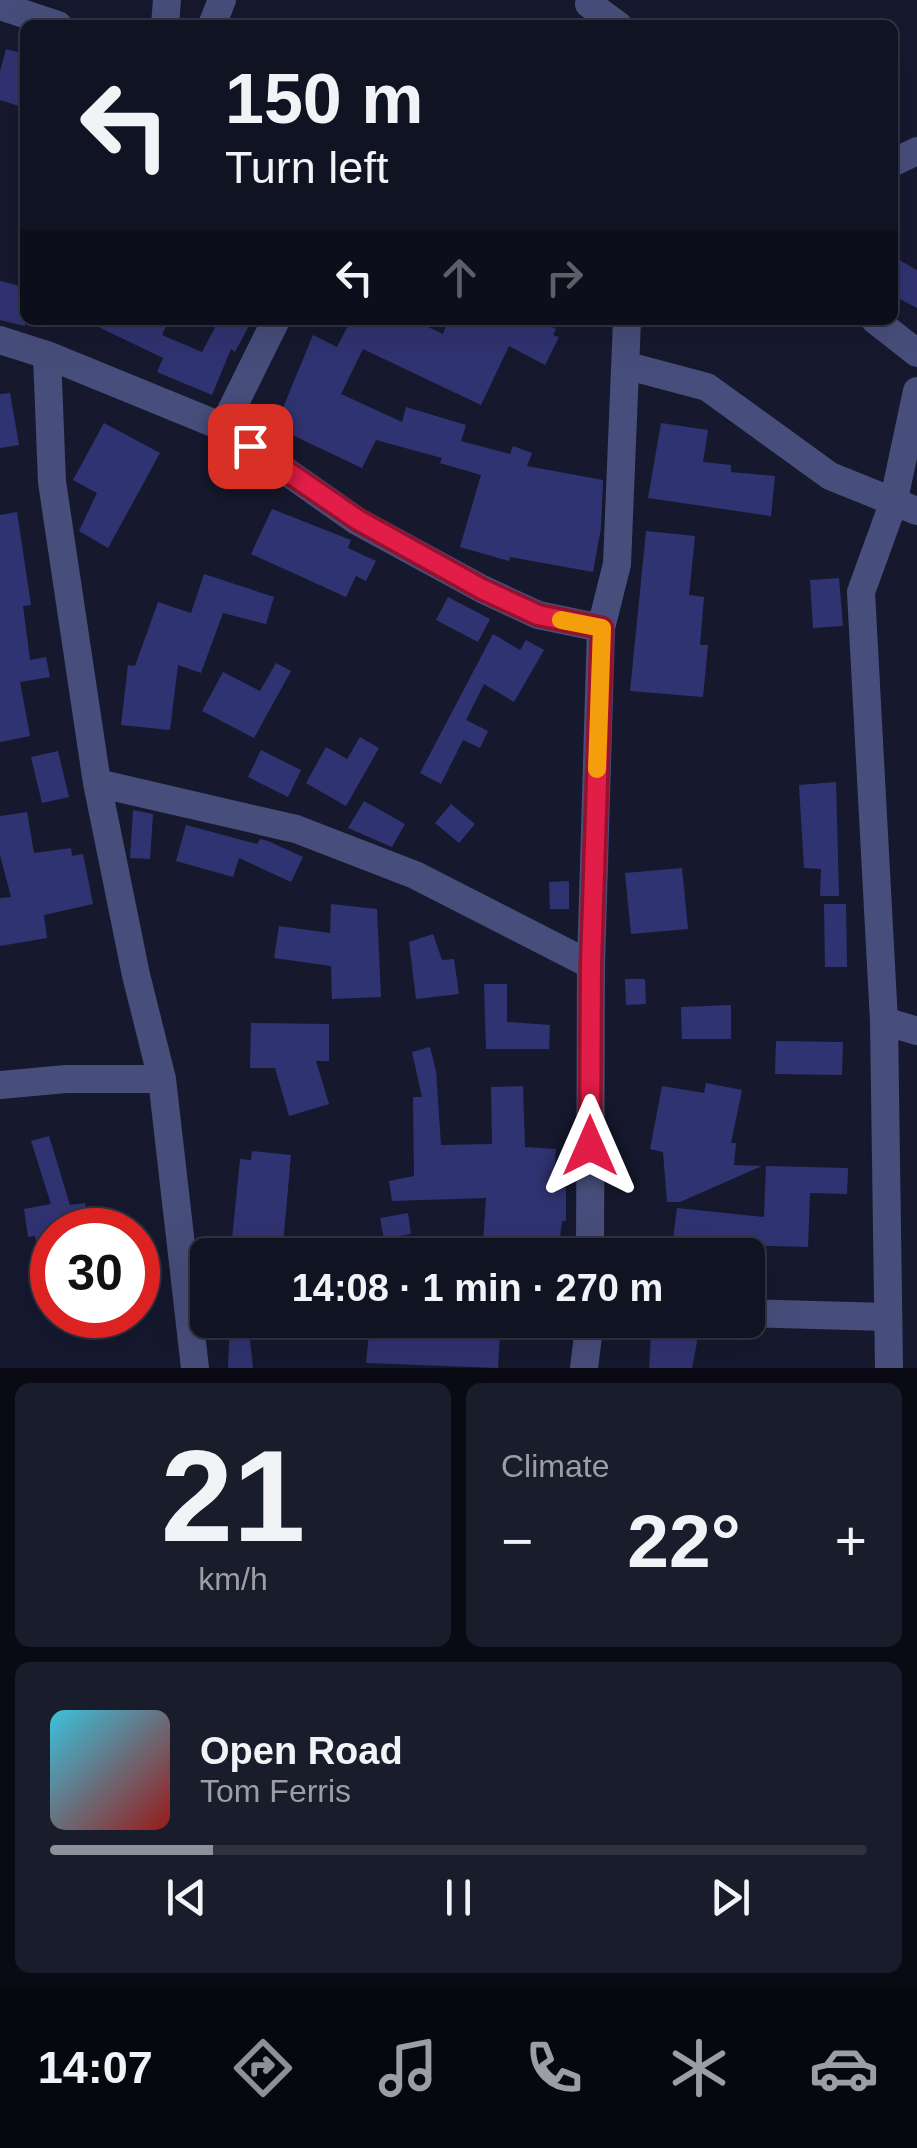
<!DOCTYPE html>
<html lang="en">
<head>
<meta charset="utf-8">
<style>
	body { margin:0; font-family:Arial,sans-serif; background:#191c2a; color:#f1f3f6; height:100vh; display:flex; flex-direction:column; font-size:38px; white-space:nowrap }
	* { box-sizing:border-box; margin:0 }
	p { font-size:32px; color:#9c9ea5 }
	.icon { flex:none; width:55px; height:55px; fill:none; stroke:currentColor; stroke-width:2; stroke-linecap:round; stroke-linejoin:round }
	.map { position:relative; height:1368px; overflow:hidden }
	.panel { display:flex; flex-direction:column; gap:15px; padding:15px; background:#090a13; flex:1 }
	.panel>* { flex:none }
	.top-card { position:absolute; left:20px; top:20px; width:878px; height:305px; border-radius:15px; box-shadow:0 10px 40px #0002,0 0 0 2px #303240; background:#101322; color:#f1f3f6; overflow:hidden }
	.speed { position:absolute; left:30px; top:1208px; display:flex; gap:20px; font-size:50px; font-weight:700; text-align:center }
	.speed>* { display:grid; place-content:center; width:130px; height:130px; border-radius:50%; background:#101322; box-shadow:0 10px 40px #0002,0 0 0 2px #303240; line-height:1 }
	.speed .limit { border:15px solid #d22; background:#fff; color:#111 }
	.pin { position:absolute; display:grid; place-items:center; width:85px; height:85px; color:#fff; margin:-42px; border-radius:20px; box-shadow:0 5px 15px #0006 }
	.me { position:absolute; width:110px; margin:-55px; rotate:0deg; stroke-linejoin:round; filter:drop-shadow(0 0 8px #0008) }
	.turn { display:flex; align-items:center; gap:35px; height:210px; padding:0 40px; font-size:45px }
	.turn .icon { width:130px; height:130px; stroke-width:2.5 }
	.turn b { display:block; font-size:70px; line-height:85px }
	.lanes { display:flex; align-items:center; height:95px; padding:0 40px; background:#0003; justify-content:center; gap:50px; direction:ltr }
	.lanes .off { opacity:.35 }
	.big { font-size:75px; font-weight:700; line-height:1.1 }
	.panel .card { flex:1; display:flex; flex-direction:column; justify-content:center; gap:15px; min-width:0; padding:0 35px; border-radius:15px; background:#191c2a }
	.panel .dial { align-items:center; gap:0 }
	.dial b { font-size:130px; line-height:1 }
	.song { display:flex; align-items:center; gap:30px }
	.cover { width:120px; height:120px; border-radius:15px; background:linear-gradient(135deg,hsl(190 70% 55%),hsl(0 70% 35%)) }
	.played { height:10px; border-radius:5px; background:linear-gradient(90deg,#8c9099 20%,#303240 20%) }
	.keys { display:flex; justify-content:space-around; direction:ltr }
	.heat { display:flex; justify-content:space-between; align-items:center; font-size:55px; direction:ltr }
	.panel .tiles { flex:1; display:grid; gap:15px; grid-template-columns:1fr 1fr }
	.card:last-child { grid-column:span 2 }
	.trip { position:absolute; left:190px; top:1238px; width:575px; height:100px; border-radius:15px; background:#101322; box-shadow:0 10px 40px #0002,0 0 0 2px #303240; font-weight:700; line-height:100px; text-align:center }
	.menu { display:flex; height:160px; justify-content:space-around; align-items:center; background:#06080e; color:#9c9ea5 }
	.menu .icon { width:70px; height:70px }
	.menu .active { color:#8c9099 }
	.menu b { font-size:45px; color:#f1f3f6 }
	.map>svg:first-child { display:block }
</style>
</head>
<body>
<div class="map">
<svg width="917" height="1368" viewBox="0 0 917 1368">
	<rect width="100%" height="100%" fill="#16192e"/>
	<!-- building -->
	<path fill="#303371" d="M 6,49 L 25,54 L 25,108 L 0,100 L 0,71 Z
		M 892,256 L 917,270 L 917,308 L 892,295 Z
		M 0,281 L 25,287 L 25,326 L 0,320 Z
		M 84,320 L 169,320 L 162,335 L 202,352 L 219,320 L 252,320 L 235,352 L 231,349 L 212,395 L 157,372 L 163,358 Z
		M 351,320 L 413,320 L 443,334 L 448,320 L 538,320 L 556,329 L 553,335 L 559,337 L 545,365 L 509,346 L 481,405 L 363,349 L 341,394 L 402,422 L 406,407 L 466,425 L 461,441 L 510,454 L 513,446 L 532,453 L 527,466 L 603,480 L 601,528 L 593,572 L 510,557 L 509,561 L 460,547 L 481,475 L 440,463 L 442,458 L 376,440 L 362,468 L 275,427 L 313,335 L 337,347 Z
		M 10,393 L 19,445 L 0,448 L 0,394 Z
		M 104,423 L 160,453 L 108,548 L 79,531 L 97,493 L 73,480 Z
		M 661,423 L 708,430 L 703,462 L 731,465 L 731,472 L 775,476 L 771,516 L 648,498 Z
		M 272,509 L 351,540 L 348,548 L 376,561 L 366,581 L 356,576 L 346,597 L 251,554 Z
		M 17,512 L 31,605 L 23,606 L 30,660 L 46,657 L 50,677 L 20,682 L 30,736 L 0,742 L 0,515 Z
		M 646,531 L 695,536 L 689,595 L 704,597 L 700,645 L 708,645 L 703,697 L 630,691 Z
		M 204,574 L 274,597 L 266,624 L 223,613 L 201,673 L 178,665 L 170,730 L 121,725 L 128,665 L 135,666 L 158,602 L 191,613 Z
		M 839,578 L 843,626 L 813,628 L 810,580 Z
		M 448,597 L 490,619 L 478,642 L 436,620 Z
		M 493,634 L 520,650 L 526,640 L 544,650 L 514,702 L 484,684 L 466,720 L 488,731 L 480,748 L 463,740 L 441,784 L 420,773 Z
		M 276,663 L 291,671 L 254,738 L 202,711 L 223,672 L 260,691 Z
		M 360,737 L 379,748 L 346,806 L 306,783 L 326,747 L 347,759 Z
		M 261,750 L 301,770 L 288,797 L 248,777 Z
		M 58,751 L 69,797 L 42,803 L 31,757 Z
		M 836,782 L 839,896 L 820,896 L 821,869 L 804,868 L 799,785 Z
		M 364,801 L 405,824 L 392,847 L 348,828 Z
		M 451,804 L 475,824 L 459,843 L 435,823 Z
		M 133,810 L 153,814 L 150,859 L 130,858 Z
		M 27,812 L 34,853 L 71,848 L 72,856 L 83,854 L 93,904 L 44,915 L 47,938 L 0,946 L 0,898 L 11,897 L 0,855 L 0,816 Z
		M 186,825 L 257,844 L 260,839 L 268,841 L 303,857 L 291,882 L 239,858 L 233,877 L 176,861 Z
		M 682,868 L 688,929 L 631,934 L 625,873 Z
		M 569,881 L 569,909 L 550,909 L 549,882 Z
		M 331,904 L 377,909 L 381,997 L 332,999 L 331,966 L 274,958 L 279,926 L 330,933 Z
		M 824,904 L 846,904 L 847,967 L 825,967 Z
		M 433,934 L 442,960 L 454,959 L 459,994 L 416,999 L 409,942 Z
		M 625,979 L 645,979 L 646,1004 L 626,1005 Z
		M 484,984 L 507,984 L 507,1022 L 550,1025 L 549,1049 L 486,1049 Z
		M 731,1005 L 731,1039 L 682,1039 L 681,1007 Z
		M 251,1023 L 329,1024 L 329,1061 L 316,1061 L 329,1104 L 289,1116 L 275,1068 L 250,1068 Z
		M 776,1041 L 843,1042 L 842,1075 L 775,1074 Z
		M 430,1047 L 436,1071 L 441,1145 L 492,1144 L 491,1087 L 523,1086 L 525,1147 L 556,1149 L 553,1188 L 566,1188 L 566,1221 L 562,1221 L 558,1255 L 482,1255 L 486,1198 L 392,1201 L 389,1181 L 414,1176 L 413,1097 L 422,1097 L 412,1052 Z
		M 706,1083 L 742,1090 L 731,1143 L 736,1143 L 734,1165 L 762,1166 L 680,1202 L 667,1202 L 663,1152 L 650,1149 L 662,1086 L 704,1093 Z
		M 49,1136 L 70,1205 L 85,1203 L 89,1230 L 52,1230 L 52,1280 L 43,1281 L 35,1236 L 28,1237 L 24,1209 L 51,1204 L 31,1141 Z
		M 252,1151 L 291,1155 L 283,1244 L 232,1239 L 240,1159 L 251,1160 Z
		M 766,1166 L 848,1168 L 847,1194 L 810,1193 L 808,1247 L 735,1245 L 734,1255 L 671,1255 L 677,1208 L 764,1217 Z
		M 408,1213 L 411,1234 L 384,1239 L 380,1218 Z
		M 230,1320 L 248,1321 L 253,1368 L 228,1368 Z
		M 408,1320 L 433,1320 L 432,1334 L 479,1336 L 479,1331 L 500,1332 L 498,1368 L 366,1363 L 370,1322 L 408,1324 Z
		M 691,1326 L 697,1342 L 692,1368 L 649,1368 L 651,1335 L 663,1336 Z"/>
	<g fill="none" stroke-linecap="round" stroke-linejoin="round">
		<!-- minor -->
		<path stroke="#484e7b" stroke-width="28" d="M 589,4 L 618,25
			M 0,6 L 58,25
			M 165,25 L 167,0
			M 212,25 L 222,0
			M 892,163 L 917,151
			M 875,320 L 917,353
			M 0,340 L 47,355 L 223,427 L 357,521 L 482,589 L 538,615 L 601,628
			M 47,355 L 52,482 L 97,783 L 136,975 L 162,1079 L 195,1368
			M 628,366 L 707,387 L 830,476 L 917,511
			M 223,427 L 276,320
			M 97,783 L 296,829 L 415,875 L 591,965
			M 884,1021 L 917,1031
			M 0,1085 L 66,1079 L 162,1079
			M 590,1255 L 591,965 L 601,628 L 617,564 L 627,320
			M 748,1313 L 886,1317
			M 584,1368 L 590,1320
			M 889,1368 L 884,1021 L 861,592 L 893,504 L 917,391"/>
	</g>
	<g fill="none" stroke-linecap="round" stroke-linejoin="round">
		<defs>
			<path id="route" d="M 250,446 L 358,520 L 482,589 L 538,615 L 602,628 L 591,965 L 590,1146"/>
		</defs>
		<!-- route casing -->
		<use href="#route" stroke="#92132f" stroke-width="25"/>
		<!-- route -->
		<use href="#route" stroke="#e11d48" stroke-width="18"/>
		<!-- slow -->
		<path stroke="#f59e0b" stroke-width="18" d="M 561,620 L 602,628 L 597,769"/>
	</g>
</svg>
<div class="speed"><div class="limit">30</div></div>
<div class="pin" style="left:250px;top:446px;background:#d93025"><svg class="icon" aria-label="arrive" viewBox="0 0 24 24"><path d="M6 21V4h12l-3 4 3 4H6"/></svg></div>
<svg class="me" style="left:590px;top:1146px" viewBox="-20 -20 40 40"><path d="M0-17L14 15 0 8-14 15z" fill="#e11d48" stroke="#fff" stroke-width="4"/></svg>
<div class="trip">14:08 · 1 min · 270 m</div>
<div class="top-card">
<div class="turn"><svg class="icon" aria-label="left" viewBox="0 0 24 24"><path d="M17 20v-9H6M10 6l-5 5 5 5"/></svg><div><b>150 m</b>Turn left</div></div>
<div class="lanes"><svg class="icon" aria-label="left" viewBox="0 0 24 24"><path d="M17 20v-9H6M10 6l-5 5 5 5"/></svg><svg class="icon off" aria-label="ahead" viewBox="0 0 24 24"><path d="M12 20V5M6 11l6-6 6 6"/></svg><svg class="icon off" aria-label="right" viewBox="0 0 24 24"><path d="M7 20v-9h11M14 6l5 5-5 5"/></svg></div>
</div>
</div>
<section class="panel">
<div class="tiles">
<div class="card dial"><b>21</b><p>km/h</p></div>
<div class="card"><p>Climate</p>
<div class="heat"><a>−</a><b class="big">22°</b><a>+</a></div>
</div>
<div class="card">
<div class="song"><i class="cover"></i><div><b>Open Road</b><p>Tom Ferris</p></div></div>
<div class="played"></div>
<div class="keys"><svg class="icon" aria-label="previous" viewBox="0 0 24 24"><path d="M18 5L8 12l10 7zM5 5v14"/></svg><svg class="icon" aria-label="pause" viewBox="0 0 24 24"><path d="M8 5v14M16 5v14"/></svg><svg class="icon" aria-label="next" viewBox="0 0 24 24"><path d="M6 5l10 7-10 7zM19 5v14"/></svg></div>
</div>
</div>
</section>
<nav class="menu">
<b>14:07</b>
<svg class="icon active" aria-label="directions" viewBox="0 0 24 24"><path d="M12 3l9 9-9 9-9-9zM9 14v-3h6M13 9l2 2-2 2"/></svg>
<svg class="icon" aria-label="music" viewBox="0 0 24 24"><path d="M9 18V5l10-2v13"/><circle cx="6" cy="18" r="3"/><circle cx="16" cy="16" r="3"/></svg>
<svg class="icon" aria-label="phone" viewBox="0 0 24 24"><path d="M5 4h4l2 5-3 2q2 4 5 5l2-3 5 2v4C11 20 4 13 5 4z"/></svg>
<svg class="icon" aria-label="climate" viewBox="0 0 24 24"><path d="M12 3v18M4 7l16 10M4 17L20 7"/></svg>
<svg class="icon" aria-label="car" viewBox="0 0 24 24"><path d="M5 17H2v-5l4-1 3-4h7l3 4 3 1v5h-3M9 17h6M6 11h13"/><circle cx="7" cy="17" r="2"/><circle cx="17" cy="17" r="2"/></svg>
</nav>
</body>
</html>
